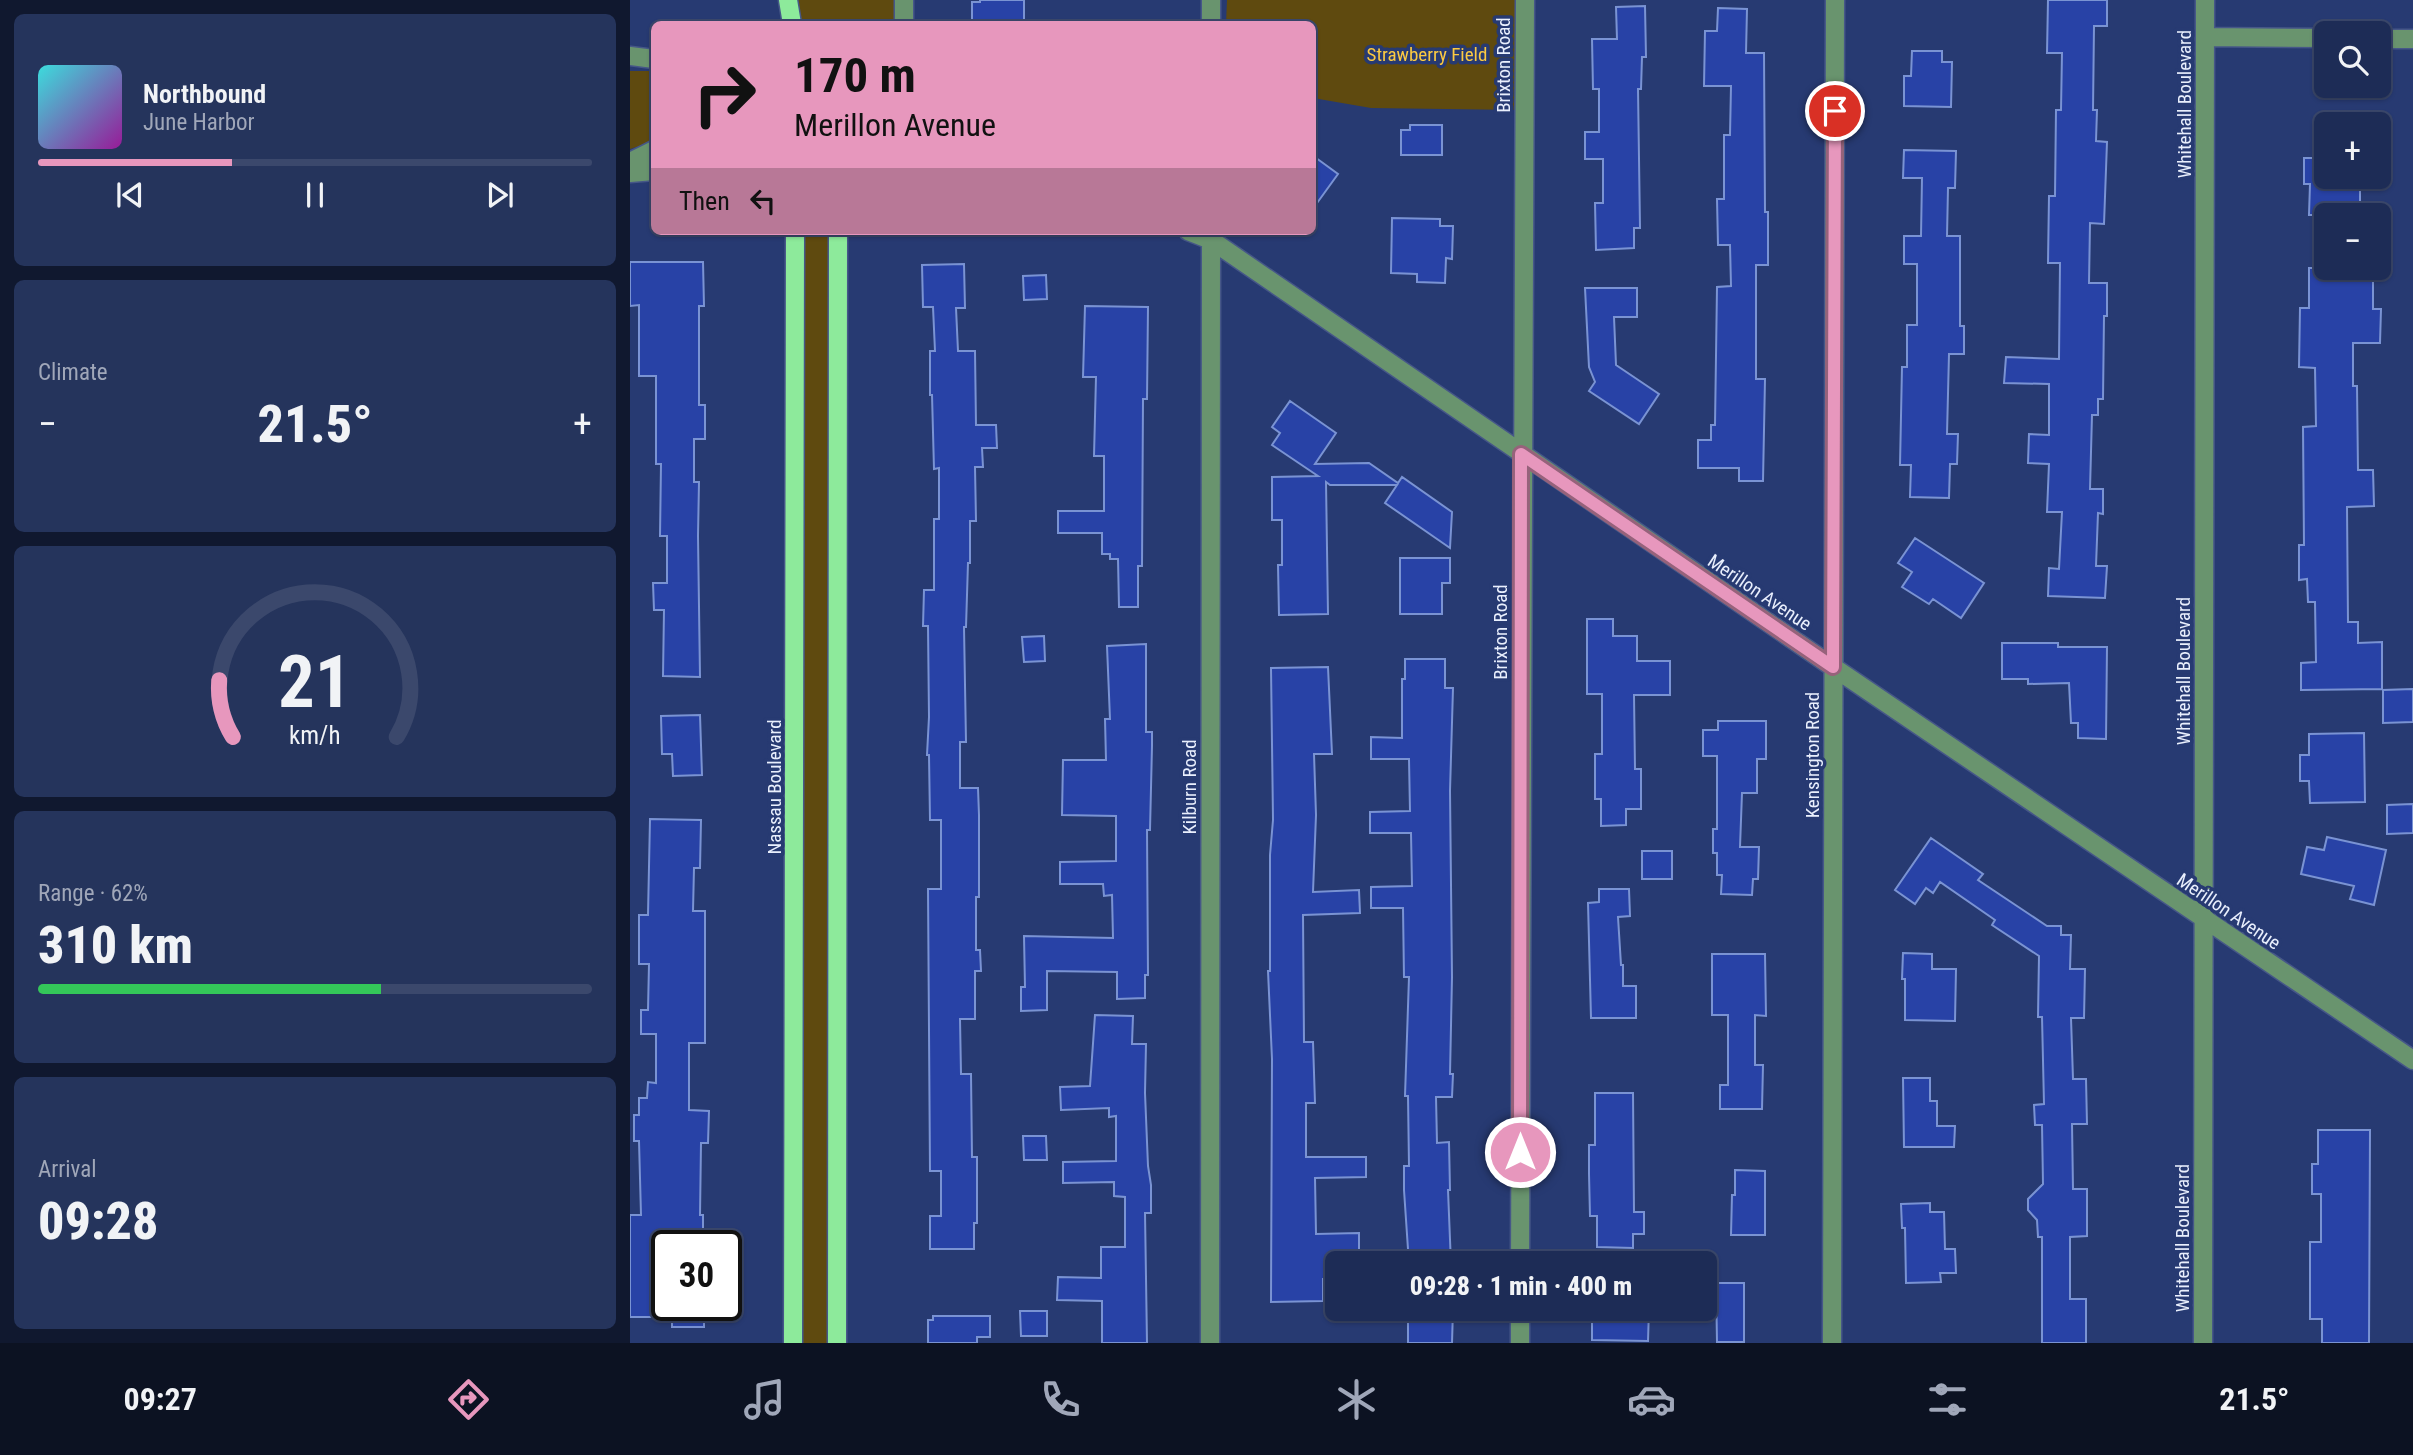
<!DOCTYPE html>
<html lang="en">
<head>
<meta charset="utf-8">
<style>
	body { margin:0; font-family:"Roboto Condensed",sans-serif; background:#25345c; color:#f1f3f6; height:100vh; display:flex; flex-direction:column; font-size:26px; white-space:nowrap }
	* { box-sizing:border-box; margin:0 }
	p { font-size:23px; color:#a0a7b9 }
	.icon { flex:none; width:38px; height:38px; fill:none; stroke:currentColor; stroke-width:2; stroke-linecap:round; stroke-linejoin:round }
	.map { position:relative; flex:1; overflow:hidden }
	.details { display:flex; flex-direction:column; gap:14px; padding:14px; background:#10182f; width:630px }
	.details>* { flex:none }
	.guide { position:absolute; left:21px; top:21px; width:665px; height:214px; border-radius:10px; box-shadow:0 2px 5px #0004,0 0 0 2px #3b486c; background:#e797bd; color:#111; overflow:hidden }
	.tools { position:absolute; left:1684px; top:21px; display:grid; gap:14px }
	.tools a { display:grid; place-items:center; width:77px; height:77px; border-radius:10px; background:#1d2c56; box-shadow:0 2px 5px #0004,0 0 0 2px #3b486c; font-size:35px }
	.speed { position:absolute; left:21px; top:1230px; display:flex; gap:14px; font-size:35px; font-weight:700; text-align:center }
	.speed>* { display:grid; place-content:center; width:91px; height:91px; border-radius:50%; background:#1d2c56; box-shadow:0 2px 5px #0004,0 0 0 2px #3b486c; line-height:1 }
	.speed .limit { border:4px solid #111; border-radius:10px; background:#fff; color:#111 }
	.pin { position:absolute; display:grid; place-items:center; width:60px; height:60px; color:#fff; margin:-30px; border:4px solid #fff; border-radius:50%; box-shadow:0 2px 7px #0007 }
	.me { position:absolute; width:77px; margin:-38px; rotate:0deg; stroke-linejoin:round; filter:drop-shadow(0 0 5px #0008) }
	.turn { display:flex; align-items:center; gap:24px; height:147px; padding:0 28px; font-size:32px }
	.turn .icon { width:91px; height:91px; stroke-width:2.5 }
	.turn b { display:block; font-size:49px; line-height:60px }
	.then { display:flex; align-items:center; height:66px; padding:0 28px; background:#0003; gap:14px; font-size:26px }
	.big { font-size:52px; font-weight:800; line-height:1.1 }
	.details .card { flex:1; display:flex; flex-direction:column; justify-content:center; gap:10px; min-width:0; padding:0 24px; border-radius:10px; background:#25345c }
	.details .dial { align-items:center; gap:0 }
	.dial svg { height:182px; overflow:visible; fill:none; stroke:#3b486c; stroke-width:7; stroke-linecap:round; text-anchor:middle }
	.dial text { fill:#f1f3f6; stroke:none }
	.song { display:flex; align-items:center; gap:21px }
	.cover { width:84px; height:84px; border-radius:10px; background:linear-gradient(135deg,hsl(180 70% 55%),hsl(300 70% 35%)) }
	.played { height:7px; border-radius:4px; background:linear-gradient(90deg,#e797bd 35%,#3b486c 35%) }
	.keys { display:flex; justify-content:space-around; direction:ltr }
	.heat { display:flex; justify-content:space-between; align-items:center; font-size:38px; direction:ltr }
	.charge { height:10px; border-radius:5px; background:linear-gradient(90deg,#34c759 62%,#3b486c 0) }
	.trip { position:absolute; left:695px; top:1251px; width:392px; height:70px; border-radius:10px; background:#1d2c56; box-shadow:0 2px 5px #0004,0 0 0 2px #3b486c; font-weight:800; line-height:70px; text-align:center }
	.menu { display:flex; height:112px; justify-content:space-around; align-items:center; background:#0c1222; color:#a0a7b9 }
	.menu .icon { width:49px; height:49px }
	.menu .active { color:#e797bd }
	.menu b { font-size:32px; color:#f1f3f6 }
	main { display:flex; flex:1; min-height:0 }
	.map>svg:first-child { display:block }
</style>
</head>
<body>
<main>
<section class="details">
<div class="card">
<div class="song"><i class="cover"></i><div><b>Northbound</b><p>June Harbor</p></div></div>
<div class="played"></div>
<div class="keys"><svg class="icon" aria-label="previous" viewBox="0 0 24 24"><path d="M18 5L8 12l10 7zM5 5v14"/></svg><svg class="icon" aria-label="pause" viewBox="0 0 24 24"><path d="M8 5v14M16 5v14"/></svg><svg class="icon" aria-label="next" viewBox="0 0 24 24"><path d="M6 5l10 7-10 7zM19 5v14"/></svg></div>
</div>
<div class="card"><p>Climate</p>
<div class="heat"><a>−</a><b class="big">21.5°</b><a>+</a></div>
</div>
<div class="card dial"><svg viewBox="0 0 100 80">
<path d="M14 69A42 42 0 1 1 86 69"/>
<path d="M14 69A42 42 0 0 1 8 44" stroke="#e797bd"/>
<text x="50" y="56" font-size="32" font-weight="700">21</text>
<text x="50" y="72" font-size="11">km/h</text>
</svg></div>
<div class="card"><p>Range · 62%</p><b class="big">310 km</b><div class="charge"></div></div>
<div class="card"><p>Arrival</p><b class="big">09:28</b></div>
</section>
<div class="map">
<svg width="1783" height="1343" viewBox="0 0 1783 1343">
	<rect width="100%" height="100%" fill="#273a72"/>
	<!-- green -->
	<path fill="#5f4a0f" d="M 157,0 L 274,0 L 274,24 L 160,24 Z
		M 597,0 L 890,0 L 889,110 L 741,108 L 683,98 L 682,24 L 596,24 Z
		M 0,71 L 19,71 L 24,73 L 24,139 L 19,143 L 0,149 Z
		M 167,231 L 208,231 L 207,1343 L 166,1343 Z"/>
	<!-- building -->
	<path fill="#2842a6" stroke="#7a93d3" stroke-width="2" d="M 350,0 L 394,0 L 394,24 L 342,24 L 342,2 L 350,2 Z
		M 1418,0 L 1477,0 L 1477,26 L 1464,26 L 1463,110 L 1467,110 L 1466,141 L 1477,142 L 1474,224 L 1460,223 L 1459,283 L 1477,283 L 1477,316 L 1474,316 L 1473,399 L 1468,399 L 1468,415 L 1462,415 L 1460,489 L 1473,489 L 1473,514 L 1468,513 L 1466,566 L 1477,566 L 1475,598 L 1418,596 L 1419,568 L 1429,569 L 1432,512 L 1417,512 L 1419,464 L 1398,463 L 1399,434 L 1419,435 L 1419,384 L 1374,383 L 1376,357 L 1429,359 L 1430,263 L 1418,263 L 1419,196 L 1425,196 L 1426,110 L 1431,110 L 1432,53 L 1417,53 Z
		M 1015,6 L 1016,57 L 1012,57 L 1011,89 L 1008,89 L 1010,228 L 1004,228 L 1004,248 L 966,250 L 965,203 L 973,203 L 973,159 L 955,159 L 955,132 L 969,132 L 969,89 L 963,89 L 962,39 L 987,39 L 986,7 Z
		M 1088,8 L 1117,9 L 1116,53 L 1134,53 L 1135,212 L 1138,212 L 1138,265 L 1126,265 L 1126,379 L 1135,379 L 1133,481 L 1109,481 L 1109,468 L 1068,468 L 1068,440 L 1081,440 L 1081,425 L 1085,425 L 1087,287 L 1101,286 L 1100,245 L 1088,245 L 1087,199 L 1094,199 L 1094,135 L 1100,135 L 1101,86 L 1074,86 L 1075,31 L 1087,31 Z
		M 1282,51 L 1312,51 L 1312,62 L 1322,62 L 1321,107 L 1274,106 L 1274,76 L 1281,76 Z
		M 780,125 L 812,125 L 812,155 L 771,155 L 771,130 L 780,130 Z
		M 1274,150 L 1326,151 L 1325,188 L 1318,188 L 1317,236 L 1330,236 L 1330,326 L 1334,326 L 1334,354 L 1319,354 L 1317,434 L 1328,434 L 1327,464 L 1320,464 L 1319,498 L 1280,497 L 1281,465 L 1270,465 L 1272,367 L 1277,367 L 1277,325 L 1287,325 L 1287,264 L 1274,264 L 1274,236 L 1291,236 L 1292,178 L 1273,178 Z
		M 682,155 L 708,174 L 682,210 Z
		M 1674,158 L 1696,158 L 1696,177 L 1730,177 L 1730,215 L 1679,215 L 1680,184 L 1674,184 Z
		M 762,218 L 810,219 L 810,226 L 823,226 L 822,259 L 816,258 L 815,283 L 787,282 L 787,274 L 761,273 Z
		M 0,262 L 73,262 L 74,306 L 69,306 L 69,405 L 75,405 L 75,439 L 64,439 L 64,482 L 69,482 L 68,536 L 70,677 L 33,676 L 34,610 L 24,610 L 23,583 L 37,583 L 37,536 L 30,536 L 31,464 L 26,464 L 26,376 L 9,376 L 9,305 L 0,306 Z
		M 334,264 L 335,308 L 326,308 L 328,351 L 345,351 L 346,425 L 366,425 L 367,448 L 352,448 L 353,467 L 345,467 L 346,521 L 340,521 L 340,563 L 338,563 L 336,627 L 334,627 L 336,742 L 330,742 L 330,788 L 348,788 L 349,815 L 349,897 L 346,897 L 346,950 L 350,950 L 351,971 L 345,971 L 345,1019 L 330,1019 L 331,1074 L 341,1074 L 342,1157 L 347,1157 L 347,1223 L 344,1223 L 344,1249 L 300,1249 L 300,1216 L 311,1216 L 311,1171 L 300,1171 L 298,889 L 311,889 L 311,820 L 300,820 L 299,755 L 297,755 L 299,717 L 298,626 L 293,626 L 294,590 L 304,590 L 304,519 L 309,519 L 309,468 L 304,469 L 302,395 L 300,395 L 300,351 L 305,351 L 303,307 L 293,307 L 292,265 Z
		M 1679,268 L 1743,268 L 1743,309 L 1751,309 L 1750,343 L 1723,343 L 1723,386 L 1727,386 L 1728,470 L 1743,470 L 1744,506 L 1717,507 L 1718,622 L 1728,622 L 1728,643 L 1752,642 L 1752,689 L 1671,690 L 1671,663 L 1686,662 L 1685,602 L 1678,602 L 1677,579 L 1669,580 L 1669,545 L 1674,545 L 1673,427 L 1686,426 L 1685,368 L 1669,367 L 1670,308 L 1679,308 Z
		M 416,275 L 417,299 L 394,300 L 393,276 Z
		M 955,288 L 1007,288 L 1007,317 L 984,317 L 986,365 L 1029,394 L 1009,424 L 959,391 L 965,382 L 959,367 Z
		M 455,306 L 518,307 L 517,399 L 513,399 L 512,566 L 508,566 L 508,607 L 489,607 L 488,559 L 480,559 L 480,554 L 472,554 L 472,533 L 428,533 L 428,511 L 474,511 L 474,456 L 464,456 L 466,377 L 453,377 Z
		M 660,401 L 706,433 L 685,464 L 739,463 L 768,483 L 772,477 L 822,512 L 820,548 L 755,503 L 767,485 L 700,485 L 696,482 L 698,614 L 649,615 L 648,565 L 652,565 L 652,520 L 642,520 L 642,477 L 688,476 L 642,445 L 650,433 L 642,427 Z
		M 1285,538 L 1354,583 L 1331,618 L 1303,599 L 1299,604 L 1272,587 L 1282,572 L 1268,563 Z
		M 770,558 L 820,558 L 820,583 L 812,583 L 812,614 L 770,614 Z
		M 957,619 L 983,619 L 983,636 L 1007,636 L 1007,661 L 1040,661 L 1040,695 L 1004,695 L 1005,769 L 1011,769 L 1011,809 L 996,809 L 996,825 L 971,826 L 971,799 L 965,799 L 965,754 L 972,754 L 972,694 L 957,694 Z
		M 414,636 L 415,661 L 394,662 L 392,637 Z
		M 1372,643 L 1428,643 L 1428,647 L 1477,647 L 1476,739 L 1448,738 L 1448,723 L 1441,723 L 1439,683 L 1398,684 L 1398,679 L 1372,679 Z
		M 516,644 L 516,732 L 522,732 L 522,746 L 520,830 L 517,830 L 518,975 L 515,975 L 515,998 L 487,999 L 487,972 L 417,971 L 417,1010 L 391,1011 L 391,987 L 395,987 L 394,936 L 483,938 L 482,895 L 474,896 L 473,884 L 430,884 L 430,862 L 486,861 L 486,816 L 432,815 L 433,760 L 476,760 L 475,719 L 480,719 L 477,646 Z
		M 775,659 L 815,659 L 815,688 L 823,688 L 820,791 L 822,977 L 820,1074 L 823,1074 L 822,1097 L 806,1097 L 807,1143 L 819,1142 L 820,1190 L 818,1190 L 821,1264 L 779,1264 L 774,1190 L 774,1166 L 779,1166 L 778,1096 L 775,1096 L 779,977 L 774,977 L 773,908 L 741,908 L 741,887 L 782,886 L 781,833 L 740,833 L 740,812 L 780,811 L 779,759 L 741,759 L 741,737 L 772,738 L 772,679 L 775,679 Z
		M 698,667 L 702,754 L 684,754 L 686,815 L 683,892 L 729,890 L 730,913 L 673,915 L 674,1042 L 683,1042 L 685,1103 L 676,1103 L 676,1157 L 736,1157 L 736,1177 L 685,1178 L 686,1234 L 729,1233 L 729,1264 L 707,1264 L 707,1279 L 693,1279 L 693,1301 L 641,1302 L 642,1059 L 638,971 L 640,971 L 640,855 L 643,820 L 641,668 Z
		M 1783,689 L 1783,722 L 1753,723 L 1753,690 Z
		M 70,715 L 72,775 L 43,776 L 42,754 L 32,754 L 31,716 Z
		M 1088,721 L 1136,721 L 1136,759 L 1127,759 L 1127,793 L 1112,793 L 1110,847 L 1129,847 L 1128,879 L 1123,879 L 1122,895 L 1091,894 L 1092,875 L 1087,875 L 1087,853 L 1083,853 L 1083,829 L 1087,829 L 1087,756 L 1073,756 L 1073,730 L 1088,730 Z
		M 1734,733 L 1735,802 L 1680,803 L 1679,781 L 1670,781 L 1670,755 L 1679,755 L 1679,734 Z
		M 1783,804 L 1783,833 L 1757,834 L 1757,805 Z
		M 20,819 L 71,820 L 70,868 L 64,868 L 63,911 L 75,911 L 75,1043 L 59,1043 L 59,1110 L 79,1111 L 78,1143 L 71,1143 L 70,1215 L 73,1215 L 73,1246 L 37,1246 L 37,1317 L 0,1317 L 0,1215 L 11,1215 L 9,1141 L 4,1141 L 4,1115 L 9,1115 L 9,1098 L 17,1098 L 18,1082 L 26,1083 L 26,1034 L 11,1034 L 11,1010 L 18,1010 L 19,964 L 9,964 L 9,915 L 18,915 Z
		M 1697,837 L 1756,850 L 1744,905 L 1720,899 L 1724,886 L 1671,874 L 1677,847 L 1694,850 Z
		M 1301,838 L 1353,874 L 1348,880 L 1417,926 L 1431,926 L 1431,935 L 1441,935 L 1440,969 L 1455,969 L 1454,1018 L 1441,1018 L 1443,1079 L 1456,1079 L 1457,1124 L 1442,1124 L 1443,1189 L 1457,1189 L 1457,1236 L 1440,1237 L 1440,1299 L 1456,1299 L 1456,1343 L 1412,1343 L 1412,1237 L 1408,1237 L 1407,1220 L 1398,1210 L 1398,1199 L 1413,1184 L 1412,1125 L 1405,1125 L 1404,1105 L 1414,1104 L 1412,1017 L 1408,1017 L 1409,956 L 1362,925 L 1365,920 L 1310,882 L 1303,893 L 1296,888 L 1285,904 L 1265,890 Z
		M 1012,851 L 1042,851 L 1042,879 L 1012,879 Z
		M 969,889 L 999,889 L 1000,916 L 988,917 L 991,965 L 993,965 L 993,986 L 1006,986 L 1006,1018 L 961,1018 L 958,903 L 969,902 Z
		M 1273,953 L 1302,954 L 1302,969 L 1326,969 L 1325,1021 L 1275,1020 L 1275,979 L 1272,979 Z
		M 1082,954 L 1135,954 L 1136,1016 L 1125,1015 L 1125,1065 L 1133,1065 L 1132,1109 L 1090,1109 L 1090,1085 L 1098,1085 L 1098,1015 L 1082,1015 Z
		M 465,1015 L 503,1016 L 502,1044 L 516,1044 L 515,1093 L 518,1166 L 521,1185 L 521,1213 L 515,1213 L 517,1343 L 472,1343 L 472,1301 L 427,1300 L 428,1277 L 471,1278 L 471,1247 L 495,1247 L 495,1197 L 484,1196 L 484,1182 L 433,1183 L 433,1162 L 486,1161 L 486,1116 L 479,1117 L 479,1108 L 431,1110 L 430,1087 L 460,1086 Z
		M 1273,1078 L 1300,1078 L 1300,1101 L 1307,1101 L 1307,1126 L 1325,1126 L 1324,1147 L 1274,1147 Z
		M 965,1093 L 1003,1093 L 1004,1212 L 1014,1212 L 1014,1234 L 1003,1234 L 1003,1248 L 967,1247 L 967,1216 L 960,1216 L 959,1174 L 959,1145 L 965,1145 Z
		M 1688,1130 L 1740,1130 L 1739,1343 L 1692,1343 L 1692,1319 L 1680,1319 L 1680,1242 L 1691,1242 L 1691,1194 L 1682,1194 L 1682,1164 L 1688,1164 Z
		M 393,1136 L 416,1136 L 417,1160 L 394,1160 Z
		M 1105,1170 L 1135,1171 L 1135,1235 L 1101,1235 L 1102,1195 L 1105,1195 Z
		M 1300,1203 L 1300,1212 L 1314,1212 L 1315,1249 L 1325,1249 L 1326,1273 L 1310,1273 L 1311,1282 L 1276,1283 L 1275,1228 L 1272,1228 L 1271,1204 Z
		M 1086,1283 L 1114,1283 L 1114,1342 L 1087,1342 Z
		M 42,1306 L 74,1306 L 74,1327 L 42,1327 Z
		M 778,1309 L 823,1309 L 822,1343 L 778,1343 Z
		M 1019,1309 L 1018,1341 L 962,1340 L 962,1310 Z
		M 390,1311 L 417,1311 L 417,1336 L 391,1336 Z
		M 303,1316 L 360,1316 L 360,1337 L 347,1337 L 347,1343 L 298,1343 L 298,1320 L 303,1320 Z"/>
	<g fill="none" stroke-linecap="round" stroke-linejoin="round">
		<defs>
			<path id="minor" d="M 274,24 L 274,0
				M 581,24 L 581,0
				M 1575,37 L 1696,38
				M 1748,39 L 1783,39
				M 0,56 L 24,59
				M 0,162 L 24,150
				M 0,173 L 24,171
				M 558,231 L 581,240 L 1203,667 L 1783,1060
				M 890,1264 L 895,0
				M 580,1343 L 581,234
				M 890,1343 L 890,1309
				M 1202,1343 L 1205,0
				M 1573,1343 L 1575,0"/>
			<path id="major" d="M 158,0 L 162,24
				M 163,1343 L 165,231
				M 207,1343 L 208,231"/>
		</defs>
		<!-- minor casing -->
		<use href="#minor" stroke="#465788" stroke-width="21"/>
		<!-- major casing -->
		<use href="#major" stroke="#465788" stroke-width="21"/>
		<!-- minor -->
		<use href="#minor" stroke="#69946e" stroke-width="18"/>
		<!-- major -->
		<use href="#major" stroke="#8dea9b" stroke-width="18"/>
	</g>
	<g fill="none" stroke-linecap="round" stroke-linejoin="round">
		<defs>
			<path id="route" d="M 890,1152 L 891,454 L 1203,667 L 1205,111"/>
		</defs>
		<!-- route casing -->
		<use href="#route" stroke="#96627b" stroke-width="18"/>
		<!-- route -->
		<use href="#route" stroke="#e797bd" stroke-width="12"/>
	</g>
	<g text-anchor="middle" stroke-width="7" stroke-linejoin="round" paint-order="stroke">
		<!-- park labels -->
		<g font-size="19" fill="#fcca41" stroke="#273a72">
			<text x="797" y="61">Strawberry Field</text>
		</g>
		<!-- street labels -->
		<g font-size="19" fill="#e9effd" stroke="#273a72">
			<text transform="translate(873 65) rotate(-90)" y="7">Brixton Road</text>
			<text transform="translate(1554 104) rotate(-90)" y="7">Whitehall Boulevard</text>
			<text transform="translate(1130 592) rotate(34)" y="7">Merillon Avenue</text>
			<text transform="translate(870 632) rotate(-90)" y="7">Brixton Road</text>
			<text transform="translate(1553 671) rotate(-90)" y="7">Whitehall Boulevard</text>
			<text transform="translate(1182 755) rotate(-90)" y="7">Kensington Road</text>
			<text transform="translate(144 787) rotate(-90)" y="7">Nassau Boulevard</text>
			<text transform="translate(559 787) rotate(-90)" y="7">Kilburn Road</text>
			<text transform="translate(1599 911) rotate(34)" y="7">Merillon Avenue</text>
			<text transform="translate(1552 1238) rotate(-90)" y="7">Whitehall Boulevard</text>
		</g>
	</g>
</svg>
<div class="tools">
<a><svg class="icon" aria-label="search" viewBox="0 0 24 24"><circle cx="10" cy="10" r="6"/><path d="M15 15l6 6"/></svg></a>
<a>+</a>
<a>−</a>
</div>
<div class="speed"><div class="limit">30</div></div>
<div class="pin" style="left:1205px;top:111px;background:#d93025"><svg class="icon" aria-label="arrive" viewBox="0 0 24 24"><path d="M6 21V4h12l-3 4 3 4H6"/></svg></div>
<svg class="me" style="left:890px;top:1152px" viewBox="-20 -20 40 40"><circle r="17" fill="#e797bd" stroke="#fff" stroke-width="3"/><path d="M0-11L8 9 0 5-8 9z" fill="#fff"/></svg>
<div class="trip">09:28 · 1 min · 400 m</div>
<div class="guide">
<div class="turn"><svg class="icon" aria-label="right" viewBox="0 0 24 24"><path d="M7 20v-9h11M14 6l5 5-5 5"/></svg><div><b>170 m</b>Merillon Avenue</div></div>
<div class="then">Then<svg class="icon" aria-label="left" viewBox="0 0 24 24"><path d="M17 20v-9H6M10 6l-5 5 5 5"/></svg></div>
</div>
</div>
</main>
<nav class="menu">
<b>09:27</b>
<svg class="icon active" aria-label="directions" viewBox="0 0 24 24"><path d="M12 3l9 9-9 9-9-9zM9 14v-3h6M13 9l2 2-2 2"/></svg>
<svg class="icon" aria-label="music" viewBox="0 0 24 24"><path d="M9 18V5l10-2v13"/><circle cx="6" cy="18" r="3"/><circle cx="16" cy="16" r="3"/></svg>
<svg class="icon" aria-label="phone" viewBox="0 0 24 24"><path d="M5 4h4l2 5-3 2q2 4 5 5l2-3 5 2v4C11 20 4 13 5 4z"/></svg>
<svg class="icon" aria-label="climate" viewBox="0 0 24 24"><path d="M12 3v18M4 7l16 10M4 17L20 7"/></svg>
<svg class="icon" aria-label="car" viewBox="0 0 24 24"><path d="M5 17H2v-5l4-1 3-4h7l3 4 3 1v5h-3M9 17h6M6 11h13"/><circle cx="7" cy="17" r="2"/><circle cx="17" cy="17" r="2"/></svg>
<svg class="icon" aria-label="filters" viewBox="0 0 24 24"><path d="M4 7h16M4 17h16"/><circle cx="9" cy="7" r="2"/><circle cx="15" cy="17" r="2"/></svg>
<b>21.5°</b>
</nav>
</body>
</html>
